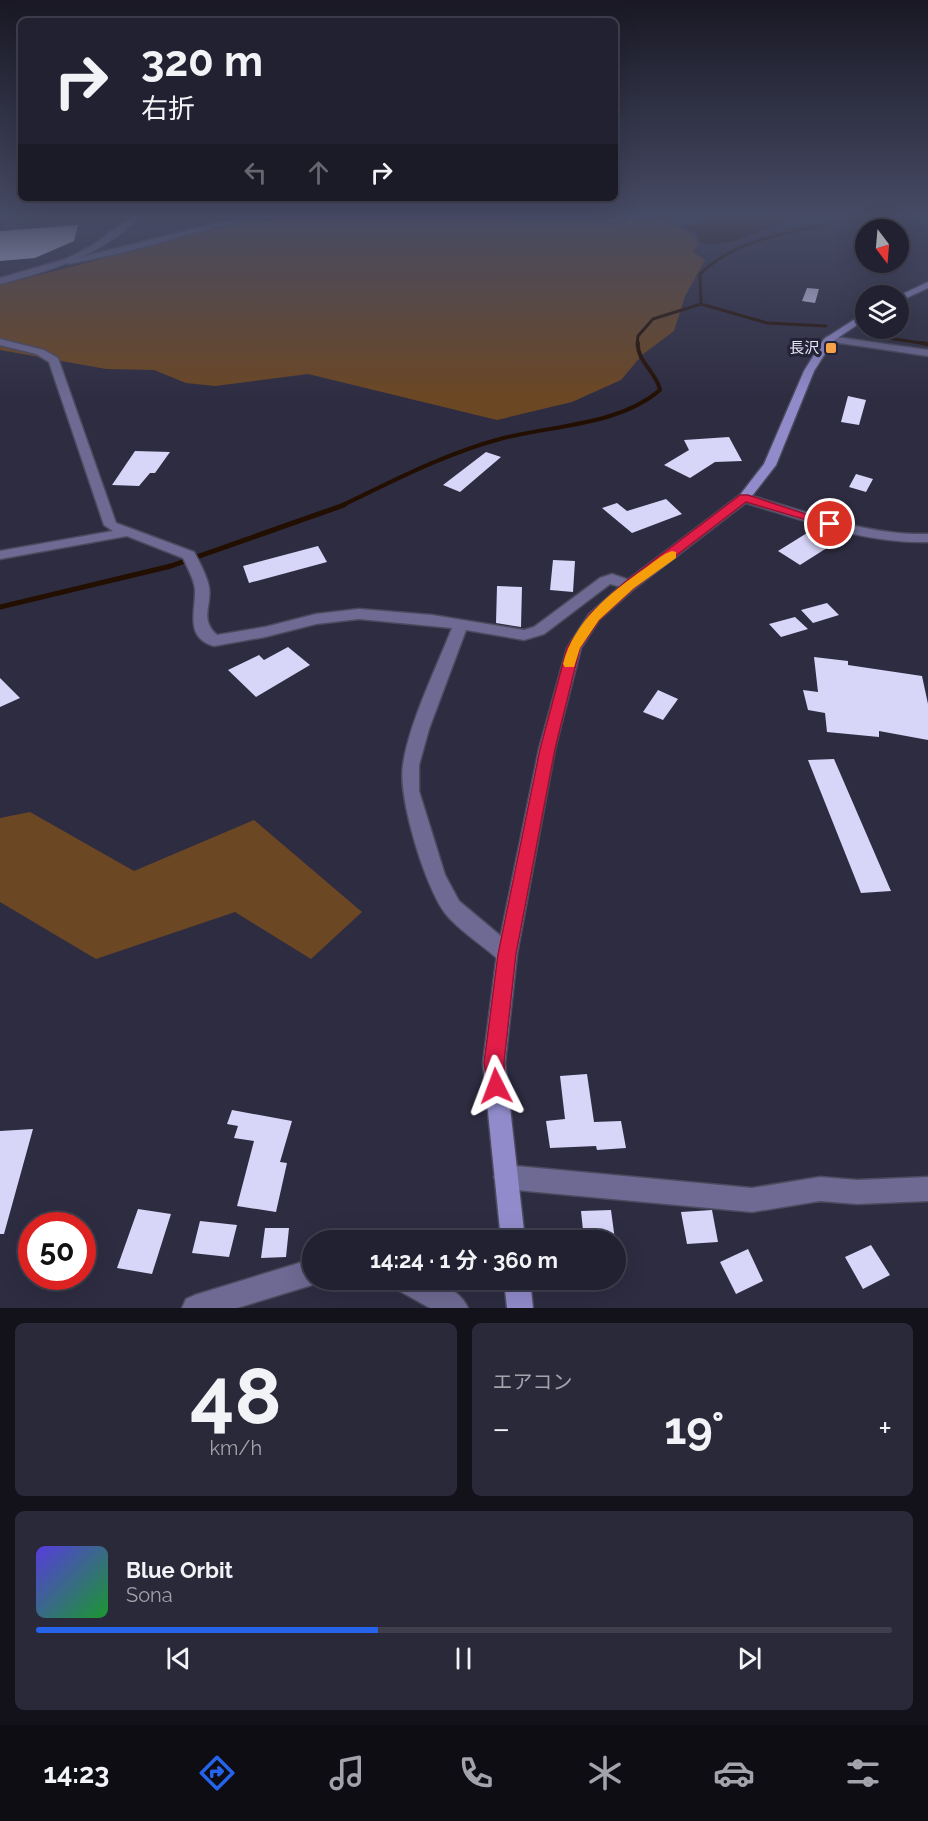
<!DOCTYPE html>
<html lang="ja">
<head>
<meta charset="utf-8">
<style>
	body { margin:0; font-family:Raleway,"Noto Sans JP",sans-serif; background:#2a2939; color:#f1f3f6; height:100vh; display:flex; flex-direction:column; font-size:22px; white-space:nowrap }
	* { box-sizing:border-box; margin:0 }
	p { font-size:20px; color:#a2a3ab }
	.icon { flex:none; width:33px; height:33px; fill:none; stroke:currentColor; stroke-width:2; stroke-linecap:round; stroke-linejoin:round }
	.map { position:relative; height:1308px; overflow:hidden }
	.details { display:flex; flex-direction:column; gap:15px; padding:15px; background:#13121b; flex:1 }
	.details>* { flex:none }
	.top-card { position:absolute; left:18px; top:18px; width:600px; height:183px; border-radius:9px; box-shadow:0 6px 24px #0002,0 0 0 2px #3f3e4d; background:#222131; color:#f1f3f6; overflow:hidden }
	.needle { width:39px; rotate:164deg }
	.tools { position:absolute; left:855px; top:219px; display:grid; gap:12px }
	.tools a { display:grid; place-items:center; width:54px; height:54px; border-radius:50%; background:#222131; box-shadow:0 6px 24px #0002,0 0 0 2px #3f3e4d; font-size:30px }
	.speed { position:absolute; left:18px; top:1212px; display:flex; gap:12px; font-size:30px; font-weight:700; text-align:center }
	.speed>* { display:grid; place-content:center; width:78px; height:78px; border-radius:50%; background:#222131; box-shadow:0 6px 24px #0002,0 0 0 2px #3f3e4d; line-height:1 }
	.speed .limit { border:9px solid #d22; background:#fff; color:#111 }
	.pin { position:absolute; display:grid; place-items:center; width:51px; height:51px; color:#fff; margin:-26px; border:3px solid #fff; border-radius:50%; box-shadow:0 2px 6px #0007 }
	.me { position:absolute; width:66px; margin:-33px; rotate:357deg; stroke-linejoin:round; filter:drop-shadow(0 0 4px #0008) }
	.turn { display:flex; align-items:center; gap:21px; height:126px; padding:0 24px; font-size:27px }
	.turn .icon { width:78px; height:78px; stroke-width:2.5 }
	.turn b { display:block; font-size:42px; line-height:51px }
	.lanes { display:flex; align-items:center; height:57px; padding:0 24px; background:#0003; justify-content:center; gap:30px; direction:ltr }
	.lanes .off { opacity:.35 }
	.big { font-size:45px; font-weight:700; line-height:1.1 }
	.details .card { flex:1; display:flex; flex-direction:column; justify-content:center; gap:9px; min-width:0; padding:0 21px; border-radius:9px; background:#2a2939 }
	.details .dial { align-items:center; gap:0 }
	.dial b { font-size:78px; line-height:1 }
	.song { display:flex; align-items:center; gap:18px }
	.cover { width:72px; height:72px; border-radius:9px; background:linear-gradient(135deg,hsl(250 70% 55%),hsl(130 70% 35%)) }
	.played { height:6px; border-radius:3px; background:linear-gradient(90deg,#2563eb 40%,#3f3e4d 40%) }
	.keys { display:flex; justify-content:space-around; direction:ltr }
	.heat { display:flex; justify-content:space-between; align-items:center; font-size:33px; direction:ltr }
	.details .tiles { flex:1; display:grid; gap:15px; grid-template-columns:1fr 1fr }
	.card:last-child { grid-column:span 2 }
	.trip { position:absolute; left:302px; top:1230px; width:324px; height:60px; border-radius:30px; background:#222131; box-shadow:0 6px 24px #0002,0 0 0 2px #3f3e4d; font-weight:700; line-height:60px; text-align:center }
	.tab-bar { display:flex; height:96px; justify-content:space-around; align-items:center; background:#0e0d14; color:#a2a3ab }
	.tab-bar .icon { width:42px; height:42px }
	.tab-bar .selected { color:#2563eb }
	.tab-bar b { font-size:27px; color:#f1f3f6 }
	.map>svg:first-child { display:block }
</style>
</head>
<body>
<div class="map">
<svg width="928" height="1308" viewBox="0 0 928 1308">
	<rect width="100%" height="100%" fill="#2e2c41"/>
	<!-- green -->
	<path fill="#6c4723" d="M 277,217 L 653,217 L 692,234 L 698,243 L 693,252 L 705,260 L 685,296 L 674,331 L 642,355 L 621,380 L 572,402 L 497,420 L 308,374 L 215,386 L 186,383 L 154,370 L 106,369 L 0,350 L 0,285 L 136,250 L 205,226 L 242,219 L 270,221 Z
		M 30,812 L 134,871 L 254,820 L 362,912 L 311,959 L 235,912 L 96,959 L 0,902 L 0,818 Z"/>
	<!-- water -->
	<path fill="#230f00" d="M 716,217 L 805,217 C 767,223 742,248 701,243 L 696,233 L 681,226 L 709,222 Z"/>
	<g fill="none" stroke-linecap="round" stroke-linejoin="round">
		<!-- stream-far2 -->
		<path stroke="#230f00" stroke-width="3" d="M 701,304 L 700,274 C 741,234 808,230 862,217
			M 861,330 L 874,336 L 928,344
			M 637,345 L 638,336 L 653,319 L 701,304 L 767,323 L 826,326"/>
		<!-- stream-far1 -->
		<path stroke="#230f00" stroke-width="4" d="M 922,343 L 928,344
			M 341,506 C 393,481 444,454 500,439 C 552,425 618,426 660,390 C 657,373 636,360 638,343"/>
		<!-- stream -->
		<path stroke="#230f00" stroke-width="5" d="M 0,607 L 171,566 L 344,505"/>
	</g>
	<!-- building -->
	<path fill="#d7d5f8" d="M 78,225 L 74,241 L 35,258 L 0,261 L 0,231 Z
		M 807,288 L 819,289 L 815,303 L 802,301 Z
		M 848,396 L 866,400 L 859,425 L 841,422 Z
		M 729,437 L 742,461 L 715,462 L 690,478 L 664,465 L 689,450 L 684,440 Z
		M 135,451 L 170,452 L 155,473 L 150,473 L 139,486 L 112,485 Z
		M 486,452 L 501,457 L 460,492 L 443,485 Z
		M 856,474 L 873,479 L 866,492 L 849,487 Z
		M 666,499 L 682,514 L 632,533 L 602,508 L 617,503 L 627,511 Z
		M 807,533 L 830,546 L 800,565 L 778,551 Z
		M 318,546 L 327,562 L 249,583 L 243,566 Z
		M 553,560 L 575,561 L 573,592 L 550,590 Z
		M 497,586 L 522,587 L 521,627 L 496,623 Z
		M 827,603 L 839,615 L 813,623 L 801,610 Z
		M 795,617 L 808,629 L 781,637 L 769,624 Z
		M 288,647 L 310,665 L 256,697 L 228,670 L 259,655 L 264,660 Z
		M 814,657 L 848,661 L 848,665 L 922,676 L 928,704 L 928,740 L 879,731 L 879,737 L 827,732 L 825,713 L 808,710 L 803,690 L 818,692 Z
		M 0,678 L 20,698 L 0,707 Z
		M 658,690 L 678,699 L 663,720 L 643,712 Z
		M 834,759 L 891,891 L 861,893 L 808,760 Z
		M 587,1074 L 594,1122 L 621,1121 L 626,1148 L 597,1150 L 596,1146 L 550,1148 L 546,1121 L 565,1119 L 560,1076 Z
		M 232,1110 L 292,1121 L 280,1162 L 287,1163 L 276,1212 L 237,1206 L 254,1141 L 234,1138 L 238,1126 L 227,1124 Z
		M 33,1129 L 4,1234 L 0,1234 L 0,1131 Z
		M 138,1209 L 171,1214 L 152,1274 L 117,1268 Z
		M 611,1210 L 615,1240 L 584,1240 L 581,1211 Z
		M 712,1210 L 718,1242 L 687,1244 L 681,1212 Z
		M 200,1221 L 237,1225 L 229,1257 L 192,1253 Z
		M 265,1228 L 289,1228 L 286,1257 L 261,1258 Z
		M 871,1245 L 890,1275 L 863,1289 L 845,1257 Z
		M 748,1249 L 763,1281 L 736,1294 L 720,1262 Z"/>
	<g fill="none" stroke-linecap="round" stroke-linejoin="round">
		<defs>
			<path id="minor" d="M 243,217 L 270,217 L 216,227 L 121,253 L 69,264 L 65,261 Z
				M 829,336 L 928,350 L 928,356 L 826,341 L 826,337 Z
				M 0,339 L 44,350 L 58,358 L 116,523 L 194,552 C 199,561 207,576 209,587 C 212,606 199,619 217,635 L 265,627 L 316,614 L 359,609 L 432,615 L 524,630 L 534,627 L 600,578 L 612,574 L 635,582 L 637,585 L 635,588 L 630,589 L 610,584 L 544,634 L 524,640 L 466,630 L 429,729 L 419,765 L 419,791 L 445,875 L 459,901 L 514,947 L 517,954 L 514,961 L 507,963 L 500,961 C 484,946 457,929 445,913 C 425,886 398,798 403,765 C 409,723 436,669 452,628 L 359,619 L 316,624 L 265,637 L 214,646 C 184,638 196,610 195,589 C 194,579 187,567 183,558 L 127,536 L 0,559 L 0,551 L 113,531 L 104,525 L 49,362 L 36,354 L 0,345 Z
				M 744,494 C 805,510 864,536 928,534 L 928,542 C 864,544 800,519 740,501 L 740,495 Z
				M 506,1165 L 752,1188 L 820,1177 L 857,1180 L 928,1177 L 928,1201 L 857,1204 L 820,1201 L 752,1212 L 506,1189 L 498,1185 L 494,1177 L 498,1169 Z
				M 312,1259 L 312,1280 L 322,1280 L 312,1285 L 237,1308 L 182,1308 L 186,1299 L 195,1295 Z
				M 392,1280 C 417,1277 457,1282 468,1308 L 430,1308 L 396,1289 Z"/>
			<path id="tertiary" d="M 0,217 L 18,217 L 0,220 Z
				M 131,217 L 140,217 C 100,256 53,270 0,284 L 0,278 L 66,259 L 93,245 Z"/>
			<path id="secondary" d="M 928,282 L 928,288 L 898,302 L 898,296 Z
				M 866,312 L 866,319 L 833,341 L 814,371 L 776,465 L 748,501 L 635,588 L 599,620 L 581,648 L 555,749 L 517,954 L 505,1063 L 525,1240 L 501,1240 L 483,1063 L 497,954 L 539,749 L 567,648 L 589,614 L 625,582 L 740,495 L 764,464 L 804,371 L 824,339 Z
				M 504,1280 L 530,1280 L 533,1308 L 507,1308 Z"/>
		</defs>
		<!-- minor casing -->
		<use href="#minor" stroke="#4c4a5e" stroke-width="3"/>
		<!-- tertiary casing -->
		<use href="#tertiary" stroke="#4c4a5e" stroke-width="3"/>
		<!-- secondary casing -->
		<use href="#secondary" stroke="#4c4a5e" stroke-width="3"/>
		<!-- minor -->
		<use href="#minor" fill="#6e6a93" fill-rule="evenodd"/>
		<!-- tertiary -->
		<use href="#tertiary" fill="#6e6a93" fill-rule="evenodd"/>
		<!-- secondary -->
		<use href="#secondary" fill="#918bcb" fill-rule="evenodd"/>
	</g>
	<!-- sky -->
	<linearGradient id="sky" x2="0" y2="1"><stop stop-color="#191824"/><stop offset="0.54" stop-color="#464b65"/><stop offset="1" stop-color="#464b65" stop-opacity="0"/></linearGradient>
	<rect width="928" height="400" fill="url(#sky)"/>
	<!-- route -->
	<path fill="#e11d48" stroke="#92132f" stroke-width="1.5" d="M 740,495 L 748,495 L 836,524 L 830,527 L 746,502 L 634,588 L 599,620 L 580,648 L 555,749 L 516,954 L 504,1063 L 506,1086 L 503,1093 L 496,1096 L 489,1093 L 484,1063 L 498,954 L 540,749 L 567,648 L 590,614 L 625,582 Z"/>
	<!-- slow -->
	<path fill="#f59e0b" d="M 672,551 L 676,552 L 676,558 L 634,588 L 599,620 L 580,648 L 574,667 L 565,667 L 563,664 C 574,621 610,593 644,569 C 653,563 662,554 672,551 Z"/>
	<!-- markers -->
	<rect fill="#f7a148" stroke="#242237" stroke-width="2" x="825" y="342" width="12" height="12" rx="3"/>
	<g text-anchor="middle" stroke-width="6" stroke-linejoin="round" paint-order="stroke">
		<!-- far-poi labels -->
		<g font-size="15" fill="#e7e6f4" stroke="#242237" text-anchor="end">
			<text x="819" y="353">長沢</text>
		</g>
	</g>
</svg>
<div class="tools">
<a><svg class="needle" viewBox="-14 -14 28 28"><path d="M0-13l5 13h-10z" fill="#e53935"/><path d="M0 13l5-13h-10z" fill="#a2a3ab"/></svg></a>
<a><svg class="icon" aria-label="layers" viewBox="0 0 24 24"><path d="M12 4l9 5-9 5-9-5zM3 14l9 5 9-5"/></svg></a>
</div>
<div class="speed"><div class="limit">50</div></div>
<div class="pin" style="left:830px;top:524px;background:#d93025"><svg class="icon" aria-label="arrive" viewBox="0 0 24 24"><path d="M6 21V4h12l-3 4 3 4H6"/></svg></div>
<svg class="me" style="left:496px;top:1086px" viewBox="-20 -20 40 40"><path d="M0-17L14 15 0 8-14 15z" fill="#e11d48" stroke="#fff" stroke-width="4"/></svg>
<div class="trip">14:24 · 1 分 · 360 m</div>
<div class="top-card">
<div class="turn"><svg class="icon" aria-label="right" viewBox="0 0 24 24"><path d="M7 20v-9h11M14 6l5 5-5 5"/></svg><div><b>320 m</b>右折</div></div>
<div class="lanes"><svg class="icon off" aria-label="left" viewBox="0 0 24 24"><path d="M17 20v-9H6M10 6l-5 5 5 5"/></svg><svg class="icon off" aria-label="ahead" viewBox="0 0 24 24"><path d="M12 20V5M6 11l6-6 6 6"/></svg><svg class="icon" aria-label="right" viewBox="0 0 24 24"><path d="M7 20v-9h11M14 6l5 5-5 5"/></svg></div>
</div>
</div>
<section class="details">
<div class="tiles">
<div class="card dial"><b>48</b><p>km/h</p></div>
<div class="card"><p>エアコン</p>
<div class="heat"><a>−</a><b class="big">19°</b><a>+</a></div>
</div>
<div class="card">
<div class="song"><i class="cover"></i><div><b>Blue Orbit</b><p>Sona</p></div></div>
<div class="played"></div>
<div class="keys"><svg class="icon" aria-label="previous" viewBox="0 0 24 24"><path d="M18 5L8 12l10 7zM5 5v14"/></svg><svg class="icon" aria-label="pause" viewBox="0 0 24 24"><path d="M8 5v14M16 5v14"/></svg><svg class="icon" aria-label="next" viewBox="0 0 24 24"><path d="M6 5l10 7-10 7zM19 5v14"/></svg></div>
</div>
</div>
</section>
<nav class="tab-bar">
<b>14:23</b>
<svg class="icon selected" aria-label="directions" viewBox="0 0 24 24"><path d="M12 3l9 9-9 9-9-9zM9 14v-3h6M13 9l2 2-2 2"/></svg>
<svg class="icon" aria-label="music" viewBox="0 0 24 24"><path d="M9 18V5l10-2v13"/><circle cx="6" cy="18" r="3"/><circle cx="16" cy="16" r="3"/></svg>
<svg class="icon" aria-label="phone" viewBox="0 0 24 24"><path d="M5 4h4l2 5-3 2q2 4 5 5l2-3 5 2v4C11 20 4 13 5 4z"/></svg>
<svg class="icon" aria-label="climate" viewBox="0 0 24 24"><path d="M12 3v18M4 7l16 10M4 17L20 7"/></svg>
<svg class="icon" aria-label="car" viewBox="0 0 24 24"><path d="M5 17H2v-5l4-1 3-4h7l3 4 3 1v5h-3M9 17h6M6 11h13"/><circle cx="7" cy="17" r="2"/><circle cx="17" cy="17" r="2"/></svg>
<svg class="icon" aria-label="filters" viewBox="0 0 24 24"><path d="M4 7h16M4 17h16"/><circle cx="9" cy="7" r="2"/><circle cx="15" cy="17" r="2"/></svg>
</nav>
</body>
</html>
